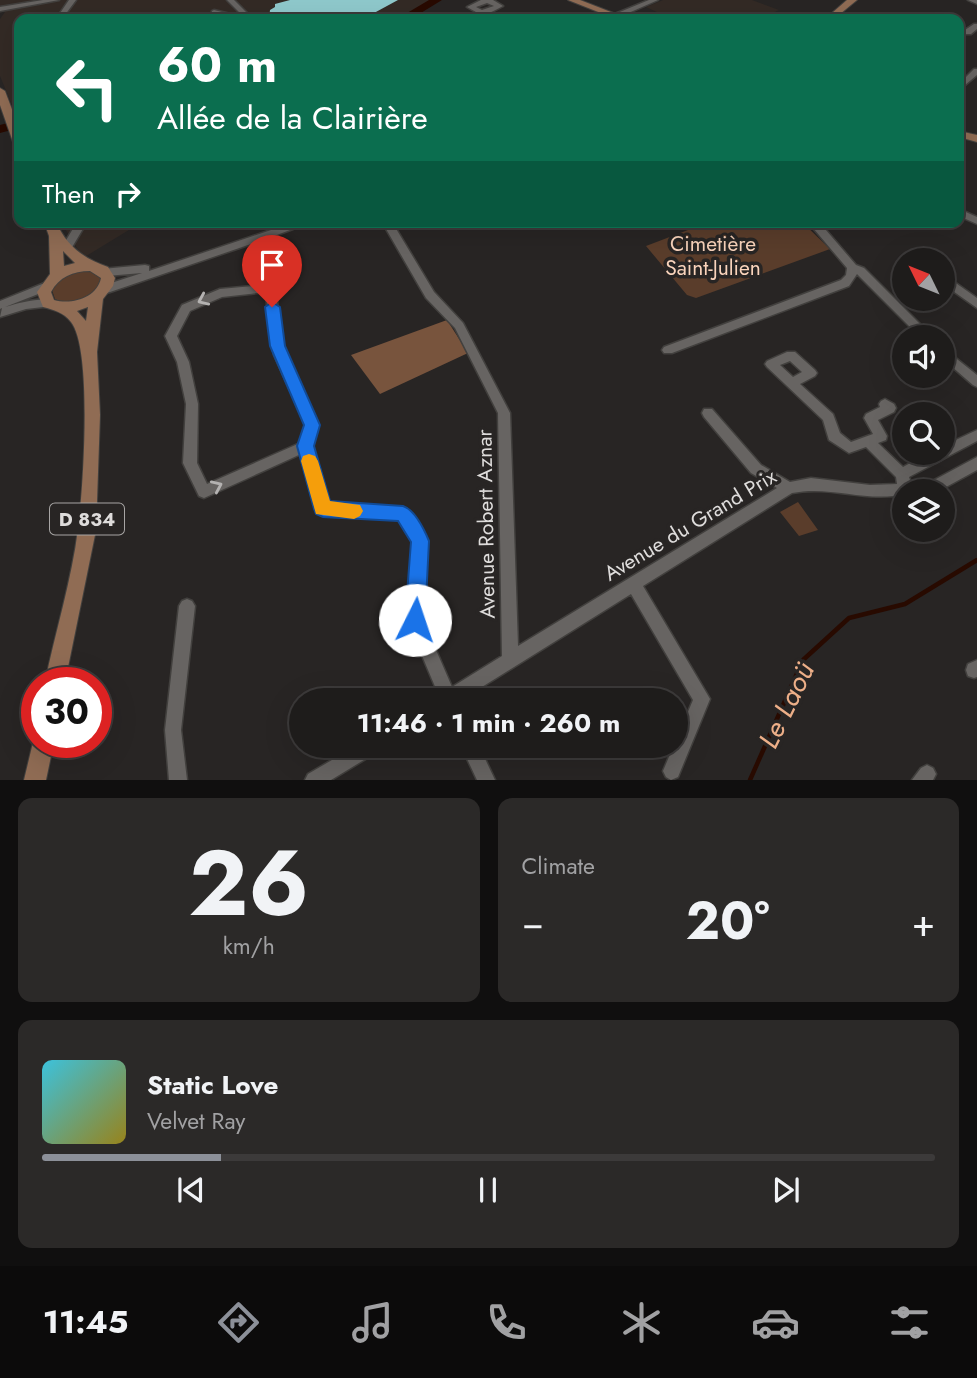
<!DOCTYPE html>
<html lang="en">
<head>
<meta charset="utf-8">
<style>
	body { margin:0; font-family:Jost,sans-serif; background:#2b2928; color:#f1f3f6; height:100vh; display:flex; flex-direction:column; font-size:26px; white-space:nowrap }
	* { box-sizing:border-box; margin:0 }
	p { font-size:23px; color:#a1a1a3 }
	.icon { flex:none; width:38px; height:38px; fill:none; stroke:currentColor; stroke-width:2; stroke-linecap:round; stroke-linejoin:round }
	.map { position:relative; height:780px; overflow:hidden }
	.side { display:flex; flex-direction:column; gap:18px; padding:18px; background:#100f0f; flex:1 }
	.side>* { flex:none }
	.hud { position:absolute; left:14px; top:14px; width:950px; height:214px; border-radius:14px; box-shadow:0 7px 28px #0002,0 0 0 2px #3c3a3a; background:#0b6e4f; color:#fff; overflow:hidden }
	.needle { width:46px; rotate:313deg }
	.buttons { position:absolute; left:892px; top:248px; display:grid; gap:14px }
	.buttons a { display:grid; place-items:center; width:63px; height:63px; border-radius:50%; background:#1e1c1b; box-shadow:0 7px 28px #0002,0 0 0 2px #3c3a3a; font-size:35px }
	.speed { position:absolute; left:21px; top:667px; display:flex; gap:14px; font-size:35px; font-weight:700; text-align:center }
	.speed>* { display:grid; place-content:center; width:91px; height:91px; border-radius:50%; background:#1e1c1b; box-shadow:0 7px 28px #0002,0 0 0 2px #3c3a3a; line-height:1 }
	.speed .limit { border:10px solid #d22; background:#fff; color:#111 }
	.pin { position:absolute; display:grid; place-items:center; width:60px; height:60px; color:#fff; margin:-72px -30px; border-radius:50% 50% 50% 0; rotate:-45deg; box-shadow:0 0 7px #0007 }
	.pin .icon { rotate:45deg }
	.me { position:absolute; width:77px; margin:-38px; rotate:4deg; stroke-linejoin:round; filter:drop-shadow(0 0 5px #0008) }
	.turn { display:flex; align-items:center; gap:24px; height:147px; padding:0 28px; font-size:32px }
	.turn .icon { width:91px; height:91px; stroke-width:2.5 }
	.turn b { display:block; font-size:49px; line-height:60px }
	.then { display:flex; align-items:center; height:66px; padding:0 28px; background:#0003; gap:14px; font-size:26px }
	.big { font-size:52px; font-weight:700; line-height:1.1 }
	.side .widget { flex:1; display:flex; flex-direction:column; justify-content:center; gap:10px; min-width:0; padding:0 24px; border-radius:14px; background:#2b2928 }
	.side .dial { align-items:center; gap:0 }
	.dial b { font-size:91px; line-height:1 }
	.song { display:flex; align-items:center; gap:21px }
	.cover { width:84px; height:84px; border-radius:10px; background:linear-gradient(135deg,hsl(190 70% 55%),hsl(50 70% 35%)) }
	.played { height:7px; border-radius:4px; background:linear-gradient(90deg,#8c9099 20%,#3c3a3a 20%) }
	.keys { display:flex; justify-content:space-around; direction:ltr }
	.heat { display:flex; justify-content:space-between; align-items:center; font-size:38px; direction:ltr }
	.side .tiles { flex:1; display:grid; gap:18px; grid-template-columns:1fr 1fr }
	.widget:last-child { grid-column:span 2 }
	.trip { position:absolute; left:289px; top:688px; width:399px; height:70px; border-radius:35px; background:#1e1c1b; box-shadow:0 7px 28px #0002,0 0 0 2px #3c3a3a; font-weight:700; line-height:70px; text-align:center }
	.tab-bar { display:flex; height:112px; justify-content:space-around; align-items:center; background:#0c0b0b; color:#a1a1a3 }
	.tab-bar .icon { width:49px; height:49px }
	.tab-bar .current { color:#8c9099 }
	.tab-bar b { font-size:32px; color:#f1f3f6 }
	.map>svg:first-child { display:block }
</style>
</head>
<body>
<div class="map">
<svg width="977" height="780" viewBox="0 0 977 780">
	<rect width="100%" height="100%" fill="#282524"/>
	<!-- built -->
	<path fill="#332a25" d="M 0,0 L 441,0 L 408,19 L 19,19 L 19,122 L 0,76 L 0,19 L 5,12 L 0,10 Z
		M 663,0 L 752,0 L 779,10 L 759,19 L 672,19 L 646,7 Z
		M 61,222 L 142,222 L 83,258 Z"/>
	<!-- green -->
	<path fill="#5a3d2b" d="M 709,222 L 802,222 L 830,249 L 696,298 L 687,295 L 646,246 Z
		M 82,271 L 90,271 L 100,277 L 100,287 C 87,299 72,307 55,299 L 52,290 C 58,277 70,274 82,271 Z
		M 798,502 L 818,530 L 799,536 L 780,512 Z"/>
	<!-- forest -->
	<path fill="#78543d" d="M 447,320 L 468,353 L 380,394 L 351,355 Z"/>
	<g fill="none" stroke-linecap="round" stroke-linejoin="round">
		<!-- stream -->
		<path stroke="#280a00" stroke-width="4.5" d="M 750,780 L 803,660 L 849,618 L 905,604 L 977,560"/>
		<!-- river -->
		<path fill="#280a00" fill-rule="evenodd" d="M 429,0 L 442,0 L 411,19 L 397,19 Z
			M 19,120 L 19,128 L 0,133 L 0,125 Z"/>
	</g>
	<!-- building -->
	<path fill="#8fc9cc" d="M 290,0 L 398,0 L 363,19 L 269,19 L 270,10 L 275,7 L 275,4 Z"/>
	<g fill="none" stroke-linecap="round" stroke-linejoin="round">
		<defs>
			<path id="minor" d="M 43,0 L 59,0 L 0,11 L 0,7 Z
				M 69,0 L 76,0 L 62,19 L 56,19 Z
				M 227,0 L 234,0 L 253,19 L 230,18 L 212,13 L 212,11 L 214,10 L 230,14 L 240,13 Z
				M 481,0 L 493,0 L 503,6 C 491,13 476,19 461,19 L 476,12 L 467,7 ZM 487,3 L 494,6 L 482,10 L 476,7 Z
				M 649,0 L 658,0 L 617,18 L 610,16 Z
				M 968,0 L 977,0 L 977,4 Z
				M 443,15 L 452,19 L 440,19 L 439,17 Z
				M 974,24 L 977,24 L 977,29 L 971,34 L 965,34 L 965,30 Z
				M 974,69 L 977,69 L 977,75 L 959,90 L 959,84 Z
				M 959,209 L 977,217 L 977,224 L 959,216 Z
				M 77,222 L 87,222 L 71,249 L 63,249 L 62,247 Z
				M 295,222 L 311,222 L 269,238 C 278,270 275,303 281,335 C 287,367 305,396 318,425 L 312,446 L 328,503 L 408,510 L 427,541 L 423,620 L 452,687 L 502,656 L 498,413 L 455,328 L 426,298 L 382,222 L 392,222 L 434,292 L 463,323 L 510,413 L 518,646 L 777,488 L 751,473 L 704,417 L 702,413 L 704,409 L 712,409 L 761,465 L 790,482 L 811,478 L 870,485 L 897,484 L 896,477 L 866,447 L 849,453 L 829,440 L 823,420 L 767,367 L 765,364 L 767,361 L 787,352 L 795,352 L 815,370 L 817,373 L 815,376 L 800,384 L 833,414 L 840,433 L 851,442 L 873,434 L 864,418 L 866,414 L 880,407 L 879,404 L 881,401 L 885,399 L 894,404 L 896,408 L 894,412 L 878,420 L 887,436 L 886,440 L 878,443 L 903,467 L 929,453 L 943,453 L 943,446 L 977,430 L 977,441 L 909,477 L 911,483 L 923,486 L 977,457 L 977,470 L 937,492 L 905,492 L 905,494 C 867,503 830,485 792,493 L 643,586 L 710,699 L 678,777 L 671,780 L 666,777 L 663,771 L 693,700 L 631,594 L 461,700 L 438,700 L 439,696 L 407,620 L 413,542 L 399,520 L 318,513 L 301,454 L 204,498 L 199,496 L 183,463 L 186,404 L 177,362 L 165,336 L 182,305 L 220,289 L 266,285 L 260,241 L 110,292 L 106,293 L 101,289 L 102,286 L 142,273 L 106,276 L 101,272 L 102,269 L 145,265 L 149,266 L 149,271 ZM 266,292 L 269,331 L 274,355 L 306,425 L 300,443 L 207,484 L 197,463 L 198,404 L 189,362 L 177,336 L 190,311 L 222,297 ZM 790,361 L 802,372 L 793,377 L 780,365 Z
				M 808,222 L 819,222 L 856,265 L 864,268 L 934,338 L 921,338 L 857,274 L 849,286 L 672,353 L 664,353 L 662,350 L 664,347 L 841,280 L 846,275 L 847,268 Z
				M 943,274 L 977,298 L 977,308 L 943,284 Z
				M 47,282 L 51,283 L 52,286 L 51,289 L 5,307 C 20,303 36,298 52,300 L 54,303 L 52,306 L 26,309 L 0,317 L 2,308 L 0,309 L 0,301 Z
				M 943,348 L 977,375 L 977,387 L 973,385 L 943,359 Z
				M 187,599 L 192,601 L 195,606 L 181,730 L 187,780 L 169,780 L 165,730 L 179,606 L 182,601 Z
				M 977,660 L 977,677 L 974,678 L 968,676 L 966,670 L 968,664 Z
				M 356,746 L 380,746 L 377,752 L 331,780 L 305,780 L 308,774 Z
				M 461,746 L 479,746 L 495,780 L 477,780 Z
				M 927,765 L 933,768 L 936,774 L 933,780 L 912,780 L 921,768 Z"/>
			<path id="major" d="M 568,0 L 580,0 L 629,19 L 616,19 Z
				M 847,0 L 857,0 L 834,19 L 825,19 Z
				M 0,88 L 5,91 L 19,128 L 19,145 L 13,142 L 0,105 Z
				M 959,131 L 977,135 L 977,142 L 959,137 Z
				M 44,222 L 56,222 C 67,247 85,259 108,267 L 115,278 L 113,286 L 103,299 L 97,352 L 100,415 L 96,530 L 65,682 L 45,682 C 55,633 72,579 78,529 C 83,490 93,350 71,322 C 63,312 54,310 43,307 L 37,292 L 50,274 L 49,236 ZM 63,251 L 75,263 L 64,266 ZM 90,271 L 101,278 C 97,298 72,305 54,300 L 51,292 C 59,277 73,271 90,271 ZM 88,307 L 86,321 L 77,311 Z
				M 35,734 L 37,742 L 54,742 L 46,780 L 24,780 Z"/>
		</defs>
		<!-- minor casing -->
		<use href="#minor" stroke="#42403e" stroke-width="3"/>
		<!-- major casing -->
		<use href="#major" stroke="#42403e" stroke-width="2"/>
		<!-- minor -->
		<use href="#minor" fill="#676462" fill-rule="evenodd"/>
		<!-- major -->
		<use href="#major" fill="#906c54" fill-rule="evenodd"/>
	</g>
	<!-- one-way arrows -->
	<defs><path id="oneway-chevron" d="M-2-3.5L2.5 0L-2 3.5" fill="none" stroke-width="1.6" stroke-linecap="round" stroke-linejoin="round" transform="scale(1.75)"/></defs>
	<g stroke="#b4b2b1">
		<use href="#oneway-chevron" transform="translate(203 300) rotate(156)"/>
		<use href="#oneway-chevron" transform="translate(217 486) rotate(-24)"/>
	</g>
	<!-- route -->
	<path fill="#1a73e8" stroke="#114b97" stroke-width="2" d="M 272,302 L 280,307 L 285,346 L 320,425 L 314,446 L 330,501 L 403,506 C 415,510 424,529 429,541 L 425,620 L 422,627 L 415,630 L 408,627 L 405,620 L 411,542 L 398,521 L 323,517 L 316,514 L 314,509 L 297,446 L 304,425 L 270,346 L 265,307 Z"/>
	<!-- slow -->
	<path fill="#f59e0b" d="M 309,454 L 315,456 L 318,461 L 330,501 L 360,505 L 363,511 L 360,516 L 354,519 L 316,514 L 301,461 L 303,456 Z"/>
	<g text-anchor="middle" stroke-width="7" stroke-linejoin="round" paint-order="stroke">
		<!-- shield labels -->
		<rect fill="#282524" stroke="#a7a5a4" stroke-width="2" x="50" y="503.5" width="74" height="31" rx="5"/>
		<g font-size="19" font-weight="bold" fill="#dedcdb">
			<text x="87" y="526">D 834</text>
		</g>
		<!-- park labels -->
		<g font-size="21" fill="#fad4bc" stroke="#282524">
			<text x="713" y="251">Cimetière<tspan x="713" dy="24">Saint-Julien</tspan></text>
		</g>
		<!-- street labels -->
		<g font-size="21" fill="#dedcdb" stroke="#282524">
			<text transform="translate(486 524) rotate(-91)" y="7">Avenue Robert Aznar</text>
			<text transform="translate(690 525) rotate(-31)" y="7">Avenue du Grand Prix</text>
		</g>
		<!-- near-water labels -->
		<g font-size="28" font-style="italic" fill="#edaf88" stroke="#282524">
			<text transform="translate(786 705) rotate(-64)" y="10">Le Laoü</text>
		</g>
	</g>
</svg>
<div class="buttons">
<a><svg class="needle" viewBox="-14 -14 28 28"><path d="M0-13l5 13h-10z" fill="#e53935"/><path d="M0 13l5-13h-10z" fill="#a1a1a3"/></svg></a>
<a><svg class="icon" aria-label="sound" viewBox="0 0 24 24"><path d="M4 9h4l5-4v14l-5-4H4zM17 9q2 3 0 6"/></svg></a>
<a><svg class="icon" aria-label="search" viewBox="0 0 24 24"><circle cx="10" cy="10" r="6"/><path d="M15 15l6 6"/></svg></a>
<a><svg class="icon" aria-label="layers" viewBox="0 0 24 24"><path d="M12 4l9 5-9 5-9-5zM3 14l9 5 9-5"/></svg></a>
</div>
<div class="speed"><div class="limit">30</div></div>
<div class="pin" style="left:272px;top:307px;background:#d93025"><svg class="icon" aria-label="arrive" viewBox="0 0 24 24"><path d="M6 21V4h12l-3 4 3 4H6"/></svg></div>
<svg class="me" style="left:415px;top:620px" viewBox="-20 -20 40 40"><circle r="19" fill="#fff"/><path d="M0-13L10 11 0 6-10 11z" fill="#1a73e8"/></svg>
<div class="trip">11:46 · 1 min · 260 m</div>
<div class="hud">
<div class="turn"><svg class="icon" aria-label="left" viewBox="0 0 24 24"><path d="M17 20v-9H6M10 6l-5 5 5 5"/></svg><div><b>60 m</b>Allée de la Clairière</div></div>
<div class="then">Then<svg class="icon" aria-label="right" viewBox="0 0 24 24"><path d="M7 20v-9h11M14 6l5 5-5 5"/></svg></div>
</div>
</div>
<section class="side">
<div class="tiles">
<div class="widget dial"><b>26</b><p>km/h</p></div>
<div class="widget"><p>Climate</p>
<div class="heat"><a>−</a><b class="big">20°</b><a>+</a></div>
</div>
<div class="widget">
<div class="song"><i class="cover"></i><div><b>Static Love</b><p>Velvet Ray</p></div></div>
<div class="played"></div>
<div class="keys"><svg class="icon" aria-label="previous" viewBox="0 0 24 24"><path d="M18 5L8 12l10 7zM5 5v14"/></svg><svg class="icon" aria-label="pause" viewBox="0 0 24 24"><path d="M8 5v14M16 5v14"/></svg><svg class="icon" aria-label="next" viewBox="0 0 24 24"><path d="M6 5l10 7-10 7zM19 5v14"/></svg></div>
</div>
</div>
</section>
<nav class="tab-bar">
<b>11:45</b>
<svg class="icon current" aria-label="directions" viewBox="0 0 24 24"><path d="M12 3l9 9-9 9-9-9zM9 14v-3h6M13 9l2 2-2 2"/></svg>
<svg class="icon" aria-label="music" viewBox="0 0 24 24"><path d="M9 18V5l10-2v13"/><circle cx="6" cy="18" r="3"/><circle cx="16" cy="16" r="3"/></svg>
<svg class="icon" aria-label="phone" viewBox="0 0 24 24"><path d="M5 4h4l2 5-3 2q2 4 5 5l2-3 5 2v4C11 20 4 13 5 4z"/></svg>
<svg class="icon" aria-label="climate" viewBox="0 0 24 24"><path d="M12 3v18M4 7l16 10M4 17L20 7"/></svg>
<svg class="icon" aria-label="car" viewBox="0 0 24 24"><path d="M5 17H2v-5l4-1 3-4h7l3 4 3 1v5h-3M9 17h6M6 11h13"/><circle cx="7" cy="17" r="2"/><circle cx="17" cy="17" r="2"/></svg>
<svg class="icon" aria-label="filters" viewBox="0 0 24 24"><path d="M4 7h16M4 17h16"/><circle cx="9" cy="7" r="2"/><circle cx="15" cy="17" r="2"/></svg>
</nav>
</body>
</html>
